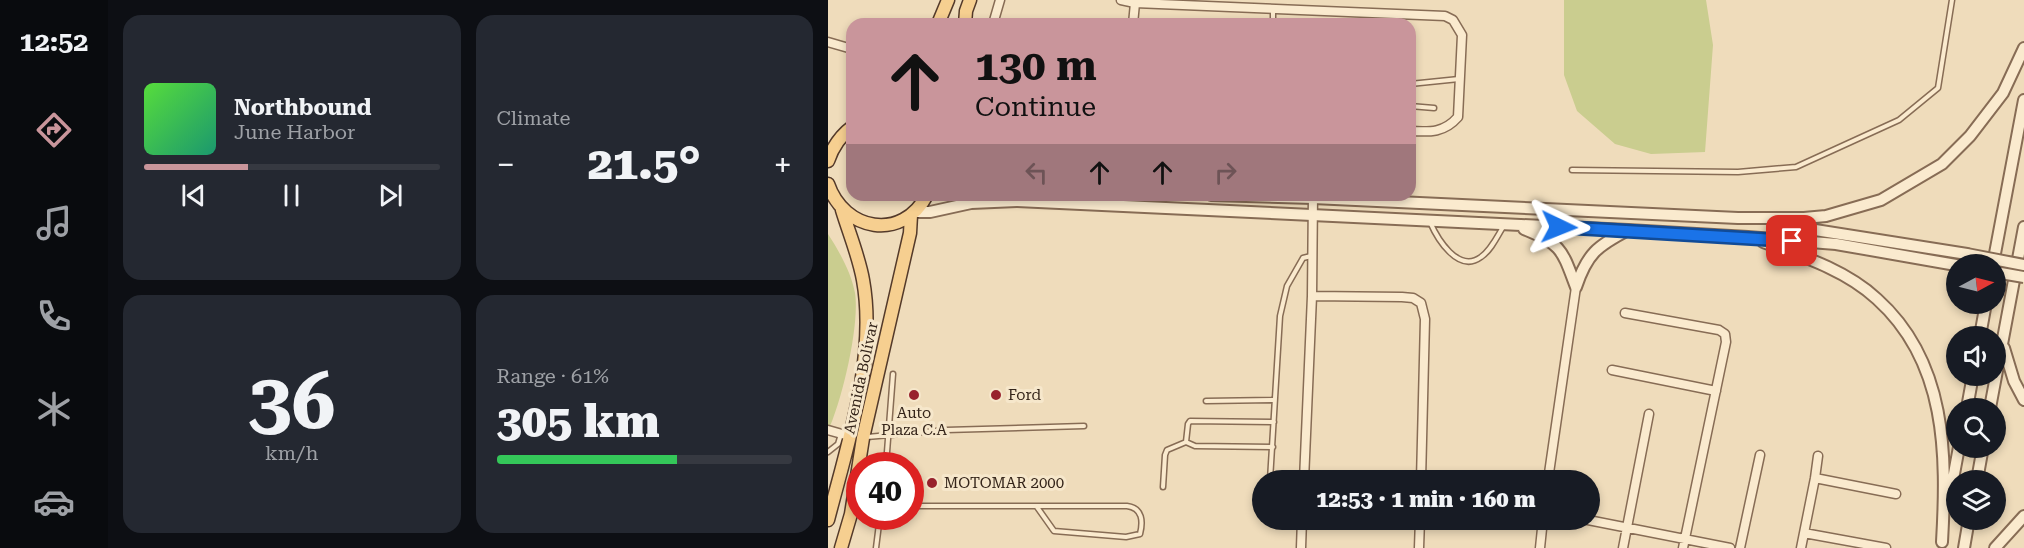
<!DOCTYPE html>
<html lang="en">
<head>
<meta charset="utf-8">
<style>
	body { margin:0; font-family:"Roboto Serif",serif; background:#242831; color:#f1f3f6; height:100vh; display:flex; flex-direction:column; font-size:22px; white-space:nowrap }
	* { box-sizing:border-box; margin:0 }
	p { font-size:20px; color:#9ea1a6 }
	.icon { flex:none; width:33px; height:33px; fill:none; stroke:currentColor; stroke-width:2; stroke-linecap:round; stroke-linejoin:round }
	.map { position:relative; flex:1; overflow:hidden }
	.details { display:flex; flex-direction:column; gap:15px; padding:15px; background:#0d0f14; width:720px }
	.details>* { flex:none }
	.hud { position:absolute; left:18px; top:18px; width:570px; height:183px; border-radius:18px; box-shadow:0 3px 9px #0003; background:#c9959b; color:#111; overflow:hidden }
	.needle { width:39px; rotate:83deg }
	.controls { position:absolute; left:1118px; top:254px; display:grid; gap:12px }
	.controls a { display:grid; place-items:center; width:60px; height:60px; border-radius:50%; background:#171b24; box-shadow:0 3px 9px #0003; font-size:30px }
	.speed { position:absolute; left:18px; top:452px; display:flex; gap:12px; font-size:30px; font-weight:700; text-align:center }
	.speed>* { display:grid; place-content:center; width:78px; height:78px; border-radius:50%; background:#171b24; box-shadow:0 3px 9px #0003; line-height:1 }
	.speed .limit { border:9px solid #d22; background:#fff; color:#111 }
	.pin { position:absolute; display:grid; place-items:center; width:51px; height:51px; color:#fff; margin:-26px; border-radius:12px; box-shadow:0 3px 9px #0006 }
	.me { position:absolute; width:66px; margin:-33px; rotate:92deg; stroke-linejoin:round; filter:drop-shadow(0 0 4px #0008) }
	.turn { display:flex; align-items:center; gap:21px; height:126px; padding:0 30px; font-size:27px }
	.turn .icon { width:78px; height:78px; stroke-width:2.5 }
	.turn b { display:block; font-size:42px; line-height:51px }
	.lanes { display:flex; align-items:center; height:57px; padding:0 30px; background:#0003; justify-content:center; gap:30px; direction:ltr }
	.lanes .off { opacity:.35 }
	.big { font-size:45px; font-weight:800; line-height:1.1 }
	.details .widget { flex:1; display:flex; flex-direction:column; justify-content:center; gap:9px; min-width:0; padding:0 21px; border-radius:18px; background:#242831 }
	.details .dial { align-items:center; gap:0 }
	.dial b { font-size:78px; line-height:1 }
	.song { display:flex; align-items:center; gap:18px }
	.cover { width:72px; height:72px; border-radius:9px; background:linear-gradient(135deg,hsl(110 70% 55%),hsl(160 70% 35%)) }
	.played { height:6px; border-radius:3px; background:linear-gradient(90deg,#c9959b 35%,#363941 35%) }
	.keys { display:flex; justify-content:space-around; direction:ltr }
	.heat { display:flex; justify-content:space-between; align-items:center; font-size:33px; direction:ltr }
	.charge { height:9px; border-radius:4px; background:linear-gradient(90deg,#34c759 61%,#363941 0) }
	.details .tiles { flex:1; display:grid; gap:15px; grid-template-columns:repeat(2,1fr) }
	.trip { position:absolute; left:424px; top:470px; width:348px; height:60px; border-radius:30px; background:#171b24; box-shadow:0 3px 9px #0003; font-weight:800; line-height:60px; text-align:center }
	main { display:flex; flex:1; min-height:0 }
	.dock { display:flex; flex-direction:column; width:108px; justify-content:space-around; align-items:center; background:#090b0e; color:#9ea1a6 }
	.dock .icon { width:42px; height:42px }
	.dock .active { color:#c9959b }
	.dock b { font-size:27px; color:#f1f3f6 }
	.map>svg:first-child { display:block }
</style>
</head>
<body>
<main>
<nav class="dock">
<b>12:52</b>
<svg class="icon active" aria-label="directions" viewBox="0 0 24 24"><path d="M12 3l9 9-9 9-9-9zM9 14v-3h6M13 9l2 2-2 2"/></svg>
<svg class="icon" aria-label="music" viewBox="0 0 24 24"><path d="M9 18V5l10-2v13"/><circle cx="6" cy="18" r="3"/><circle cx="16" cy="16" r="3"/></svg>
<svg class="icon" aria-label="phone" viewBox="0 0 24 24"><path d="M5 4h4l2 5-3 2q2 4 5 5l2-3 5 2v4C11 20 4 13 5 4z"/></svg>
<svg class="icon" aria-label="climate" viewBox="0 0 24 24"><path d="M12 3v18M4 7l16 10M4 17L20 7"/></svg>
<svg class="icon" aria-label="car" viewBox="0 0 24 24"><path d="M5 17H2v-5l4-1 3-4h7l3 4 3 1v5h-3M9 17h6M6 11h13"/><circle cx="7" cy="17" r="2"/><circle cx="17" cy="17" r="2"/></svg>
</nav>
<section class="details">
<div class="tiles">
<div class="widget">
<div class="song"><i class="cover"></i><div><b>Northbound</b><p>June Harbor</p></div></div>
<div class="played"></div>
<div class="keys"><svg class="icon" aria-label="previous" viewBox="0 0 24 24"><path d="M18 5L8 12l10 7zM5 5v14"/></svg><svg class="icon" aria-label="pause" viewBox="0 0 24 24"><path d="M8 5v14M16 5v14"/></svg><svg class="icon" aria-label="next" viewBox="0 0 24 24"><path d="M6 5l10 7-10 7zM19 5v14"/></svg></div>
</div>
<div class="widget"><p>Climate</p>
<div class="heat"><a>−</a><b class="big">21.5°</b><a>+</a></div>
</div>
<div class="widget dial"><b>36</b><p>km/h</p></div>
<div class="widget"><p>Range · 61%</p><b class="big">305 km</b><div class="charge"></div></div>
</div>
</section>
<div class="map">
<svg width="1196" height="548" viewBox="0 0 1196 548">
	<rect width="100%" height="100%" fill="#efdcbb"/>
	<!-- green -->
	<path fill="#cacd8f" d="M 736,0 L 878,0 L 885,45 L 877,152 L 823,154 L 787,144 L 749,111 L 736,75 Z
		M 0,234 C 11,251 23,272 27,293 C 32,325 14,401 0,431 Z"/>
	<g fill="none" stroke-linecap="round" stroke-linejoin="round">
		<defs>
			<path id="service" d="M 445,24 L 445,10
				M 582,84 L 631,79
				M 582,106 L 606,108
				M 744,170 L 910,172 L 968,167 L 1071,120 L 1110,88 L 1124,0
				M 602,222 C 609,238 630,274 653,257 C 663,250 669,237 675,227
				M 378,401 L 446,400
				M 39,437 L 118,430 L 256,426
				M 445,447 L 367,446 L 358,442 L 360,424 L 362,421 L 446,422
				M 0,452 L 10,444 L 13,434
				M 58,465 L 65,374
				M 442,480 L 452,316 L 459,286 L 475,258 L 483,256
				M 335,487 L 337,455 L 339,450 L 358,442
				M 82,506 L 299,506 C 315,508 315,522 312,534 L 298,537 L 226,531 L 209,507
				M 48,548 L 52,516"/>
			<path id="minor" d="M 293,0 L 307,3
				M 165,24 L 172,0
				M 305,24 L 307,3 L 617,16 L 625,20 L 634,35 L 630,117 C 616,133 602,132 582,131
				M 0,42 L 24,49
				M 484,296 L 574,297 L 585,298 L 593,303 L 597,319 L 593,480
				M 797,313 L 891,330 L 897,334 L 898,342 L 855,548
				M 784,370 L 888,391
				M 0,430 L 21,436
				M 987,478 L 1068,494
				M 476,480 L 484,296 L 485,195
				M 720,480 L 748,287
				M 755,519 L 902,548
				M 976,533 L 1058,548
				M 473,548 L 474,519
				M 591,548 L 592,519
				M 712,548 L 715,519
				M 795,548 L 821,414
				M 912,548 L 932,455
				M 973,548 L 987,478 L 990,456"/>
			<path id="tertiary" d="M 383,195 L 485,198 L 910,218 L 976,218 L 998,216 L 1053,200 L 1114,164 L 1142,136 L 1175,93 L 1196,48
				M 87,212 L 102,212 L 143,203 L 189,201 L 800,230 L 920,237 L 1008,244 L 1128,265
				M 949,224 L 1139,254
				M 696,229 C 734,244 734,250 748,287
				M 935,242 C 974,256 1018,270 1049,299 C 1119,362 1119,454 1114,542
				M 1165,264 L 1196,100
				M 748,287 C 759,254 769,246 800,230
				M 1152,336 L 1158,303
				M 1176,348 L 1186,381 L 1196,400
				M 1139,408 L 1145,375
				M 1162,408 L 1196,227
				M 1149,480 L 1155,447
				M 1120,506 L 1131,447
				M 1136,548 L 1141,519
				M 1167,548 L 1196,516"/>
			<path id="primary" d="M 110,24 L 120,0
				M 137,24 L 138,11 L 142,0
				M 0,161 C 5,146 12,136 24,127
				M 0,184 C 16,231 74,242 99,195
				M 0,520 C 19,446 49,357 35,280 C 31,257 21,233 14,210
				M 13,548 L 23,514 L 35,438 L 82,233 L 83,215"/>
		</defs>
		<!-- service casing -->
		<use href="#service" stroke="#876c55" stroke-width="7"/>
		<!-- minor casing -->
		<use href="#minor" stroke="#876c55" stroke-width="11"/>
		<!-- tertiary casing -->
		<use href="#tertiary" stroke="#876c55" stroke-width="14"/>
		<!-- primary casing -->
		<use href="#primary" stroke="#543a2a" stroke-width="15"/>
		<!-- service -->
		<use href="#service" stroke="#faeace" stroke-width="4"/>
		<!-- minor -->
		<use href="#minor" stroke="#faeace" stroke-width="8"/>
		<!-- tertiary -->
		<use href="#tertiary" stroke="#faeace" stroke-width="10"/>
		<!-- primary -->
		<use href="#primary" stroke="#f6cf90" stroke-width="12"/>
		<defs>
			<path id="tertiary-bridge" d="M 1139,254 L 1196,265
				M 1167,272 L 1196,277"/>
		</defs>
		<!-- tertiary-bridge casing -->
		<use href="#tertiary-bridge" stroke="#876c55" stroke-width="14" stroke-linecap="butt"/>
		<!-- tertiary-bridge -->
		<use href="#tertiary-bridge" stroke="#faeace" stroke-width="10"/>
	</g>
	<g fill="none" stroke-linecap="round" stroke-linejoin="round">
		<defs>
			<path id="route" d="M 731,227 L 964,241"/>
		</defs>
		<!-- route casing -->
		<use href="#route" stroke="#114b97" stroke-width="15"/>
		<!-- route -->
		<use href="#route" stroke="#1a73e8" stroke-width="10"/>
	</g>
	<!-- markers -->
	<g fill="#98222c" stroke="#f6e7cb" stroke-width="2">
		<circle cx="86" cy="395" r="6"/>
		<circle cx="168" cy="395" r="6"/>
		<circle cx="104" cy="483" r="6"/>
	</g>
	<g text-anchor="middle" stroke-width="6" stroke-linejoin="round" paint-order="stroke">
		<!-- street labels -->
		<g font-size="15" fill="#35251a" stroke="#f6e7cb">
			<text transform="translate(33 378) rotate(-78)" y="5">Avenida Bolívar</text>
		</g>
		<!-- poi labels -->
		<g font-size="15" fill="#35251a" stroke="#f6e7cb" text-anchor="start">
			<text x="180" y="400">Ford</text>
			<text x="86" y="418" text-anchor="middle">Auto<tspan x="86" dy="17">Plaza C.A</tspan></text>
			<text x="116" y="488">MOTOMAR 2000</text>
		</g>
	</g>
</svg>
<div class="controls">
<a><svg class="needle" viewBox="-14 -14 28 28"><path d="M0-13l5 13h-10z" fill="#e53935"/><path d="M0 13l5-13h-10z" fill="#9ea1a6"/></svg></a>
<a><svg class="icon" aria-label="sound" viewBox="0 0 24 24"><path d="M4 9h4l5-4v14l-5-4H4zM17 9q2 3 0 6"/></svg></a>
<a><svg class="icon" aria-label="search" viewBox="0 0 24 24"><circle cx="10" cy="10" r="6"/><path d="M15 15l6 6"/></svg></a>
<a><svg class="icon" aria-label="layers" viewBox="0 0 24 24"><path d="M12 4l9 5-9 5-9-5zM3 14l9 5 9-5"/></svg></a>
</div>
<div class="speed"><div class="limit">40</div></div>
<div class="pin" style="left:964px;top:241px;background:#d93025"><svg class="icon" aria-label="arrive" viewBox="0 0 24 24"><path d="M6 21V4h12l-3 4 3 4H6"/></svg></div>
<svg class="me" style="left:731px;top:227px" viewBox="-20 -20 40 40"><path d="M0-17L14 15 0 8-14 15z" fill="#1a73e8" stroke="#fff" stroke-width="4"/></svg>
<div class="trip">12:53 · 1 min · 160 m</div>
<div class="hud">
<div class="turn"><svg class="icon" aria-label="ahead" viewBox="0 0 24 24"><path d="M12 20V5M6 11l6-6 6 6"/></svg><div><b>130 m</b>Continue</div></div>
<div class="lanes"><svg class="icon off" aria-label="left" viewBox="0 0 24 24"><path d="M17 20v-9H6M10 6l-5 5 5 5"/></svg><svg class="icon" aria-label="ahead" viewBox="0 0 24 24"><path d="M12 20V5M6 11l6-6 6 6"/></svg><svg class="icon" aria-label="ahead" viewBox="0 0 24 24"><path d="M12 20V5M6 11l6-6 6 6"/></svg><svg class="icon off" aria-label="right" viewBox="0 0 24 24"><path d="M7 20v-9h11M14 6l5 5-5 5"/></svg></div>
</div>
</div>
</main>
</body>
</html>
